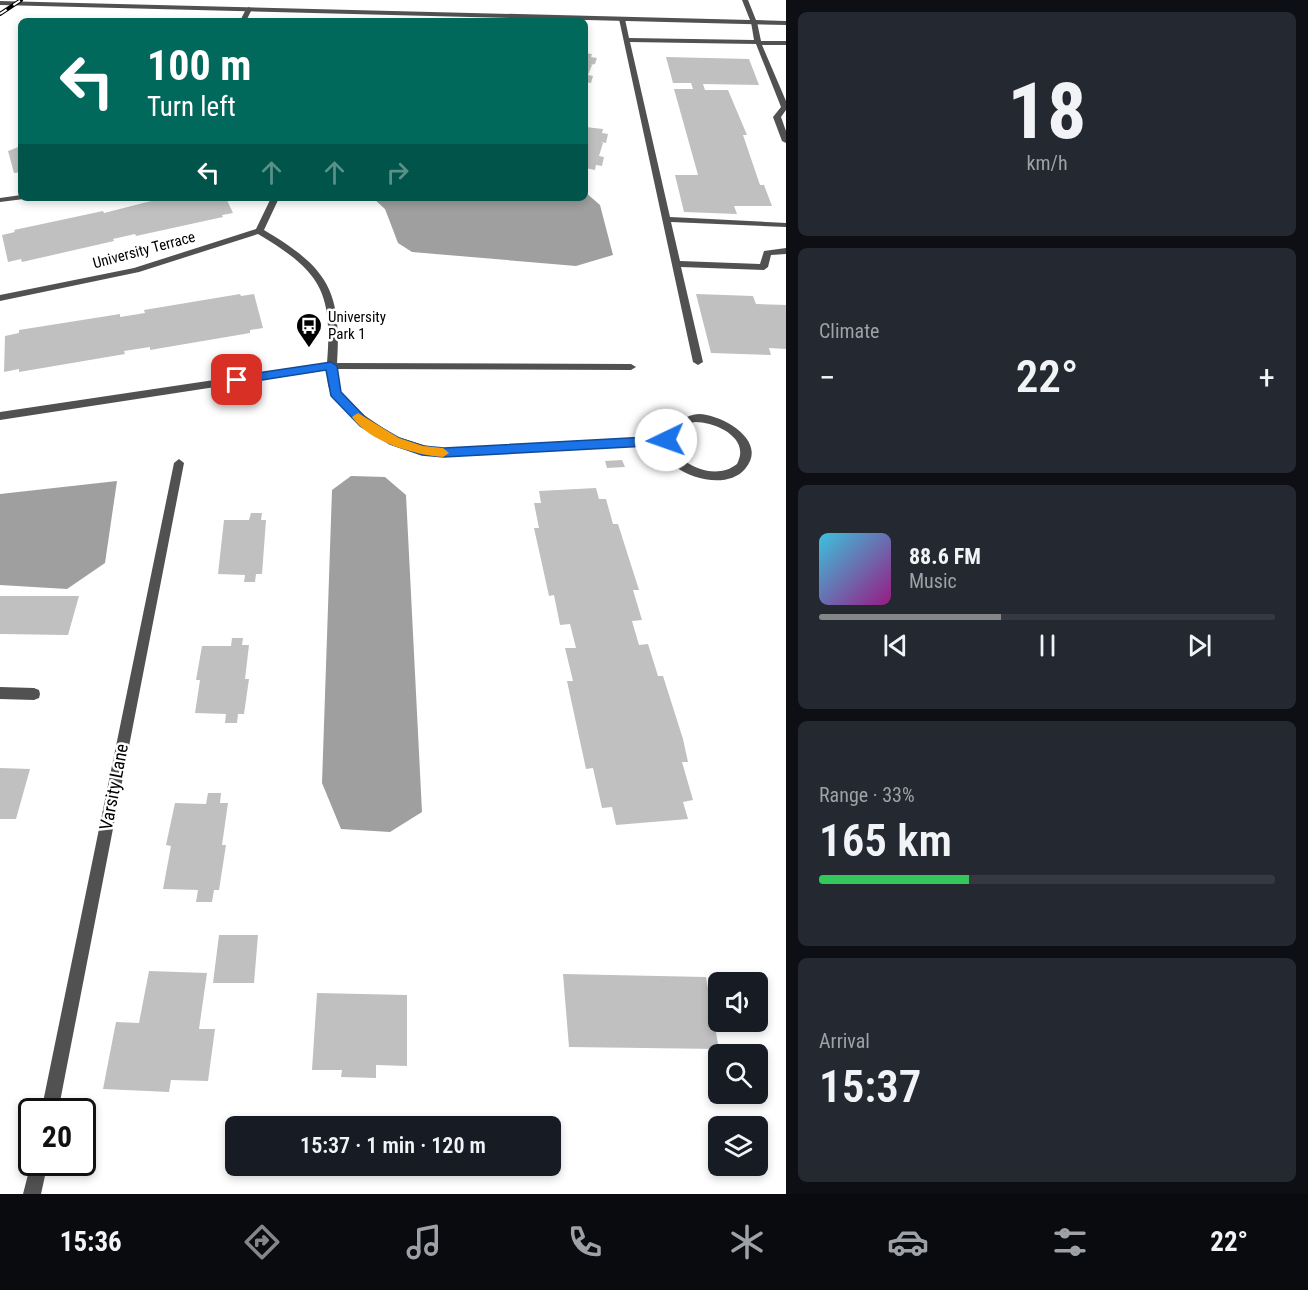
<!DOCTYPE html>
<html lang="en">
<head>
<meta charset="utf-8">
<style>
	body { margin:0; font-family:"Roboto Condensed",sans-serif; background:#242831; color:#f1f3f6; height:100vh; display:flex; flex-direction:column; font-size:22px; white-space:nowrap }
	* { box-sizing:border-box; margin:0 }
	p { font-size:20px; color:#9ea1a6 }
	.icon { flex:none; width:33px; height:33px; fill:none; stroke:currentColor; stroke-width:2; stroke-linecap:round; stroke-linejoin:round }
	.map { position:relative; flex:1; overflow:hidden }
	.panel { display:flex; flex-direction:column; gap:12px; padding:12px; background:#0d0f14; width:522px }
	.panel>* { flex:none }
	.top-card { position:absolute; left:18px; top:18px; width:570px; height:183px; border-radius:9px; box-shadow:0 3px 9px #0003; background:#00695c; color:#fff; overflow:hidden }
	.buttons { position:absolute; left:708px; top:972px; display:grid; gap:12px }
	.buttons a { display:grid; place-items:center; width:60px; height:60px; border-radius:9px; background:#171b24; box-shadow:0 3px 9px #0003; font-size:30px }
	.speed { position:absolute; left:18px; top:1098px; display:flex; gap:12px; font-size:30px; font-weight:700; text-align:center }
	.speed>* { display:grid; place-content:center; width:78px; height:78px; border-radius:50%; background:#171b24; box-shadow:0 3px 9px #0003; line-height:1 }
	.speed .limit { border:3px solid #111; border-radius:9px; background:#fff; color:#111 }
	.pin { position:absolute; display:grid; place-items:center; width:51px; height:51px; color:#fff; margin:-26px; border-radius:12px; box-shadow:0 3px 9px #0006 }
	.me { position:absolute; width:66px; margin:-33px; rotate:267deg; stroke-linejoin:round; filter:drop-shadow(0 0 4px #0008) }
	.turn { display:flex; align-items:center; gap:21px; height:126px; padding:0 30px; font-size:27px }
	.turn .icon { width:78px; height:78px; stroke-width:2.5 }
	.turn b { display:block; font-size:42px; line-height:51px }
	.lanes { display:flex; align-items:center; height:57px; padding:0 30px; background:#0003; justify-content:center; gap:30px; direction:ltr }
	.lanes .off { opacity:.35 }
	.big { font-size:45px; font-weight:600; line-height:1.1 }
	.panel .card { flex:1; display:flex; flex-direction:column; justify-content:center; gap:9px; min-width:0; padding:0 21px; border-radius:9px; background:#242831 }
	.panel .dial { align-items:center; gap:0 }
	.dial b { font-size:78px; line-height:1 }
	.song { display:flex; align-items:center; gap:18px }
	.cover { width:72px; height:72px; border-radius:9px; background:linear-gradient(135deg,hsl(190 70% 55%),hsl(310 70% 35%)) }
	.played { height:6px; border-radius:3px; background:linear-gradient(90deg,#858687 40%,#363941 40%) }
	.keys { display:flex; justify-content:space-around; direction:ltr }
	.heat { display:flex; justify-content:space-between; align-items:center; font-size:33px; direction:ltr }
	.charge { height:9px; border-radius:4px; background:linear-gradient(90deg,#34c759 33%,#363941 0) }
	.trip { position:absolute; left:225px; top:1116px; width:336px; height:60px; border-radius:9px; background:#171b24; box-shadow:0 3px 9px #0003; font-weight:600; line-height:60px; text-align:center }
	.tab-bar { display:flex; height:96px; justify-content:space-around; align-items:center; background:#090b0e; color:#9ea1a6 }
	.tab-bar .icon { width:42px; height:42px }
	.tab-bar .selected { color:#858687 }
	.tab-bar b { font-size:27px; color:#f1f3f6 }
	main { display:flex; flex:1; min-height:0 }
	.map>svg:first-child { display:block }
</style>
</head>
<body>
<main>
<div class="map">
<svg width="786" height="1194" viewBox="0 0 786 1194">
	<rect width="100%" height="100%" fill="#fff"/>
	<!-- water -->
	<path fill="#9f9f9f" d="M 585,192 L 600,205 L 613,255 L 576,266 L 412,252 L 398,243 L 385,209 L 373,198 L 585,198 Z
		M 351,476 L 385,477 L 406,495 L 422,812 L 390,832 L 341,829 L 322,783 L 332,490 Z
		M 117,481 L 105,563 L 67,589 L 0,585 L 0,494 Z"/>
	<!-- building -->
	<path fill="#c0c0c0" d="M 585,53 L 592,54 L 591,57 L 597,58 L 595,64 L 590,65 L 592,65 L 588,75 L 593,76 L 591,83 L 585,82 Z
		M 666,57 L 749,59 L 759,85 L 703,84 L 705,90 L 728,90 L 747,135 L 743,135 L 760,185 L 764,185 L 772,206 L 734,206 L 737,214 L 684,212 L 675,175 L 698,175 L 674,89 L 693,89 L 691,83 L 673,83 Z
		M 585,127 L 603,129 L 602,133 L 608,134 L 606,143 L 601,142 L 603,143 L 599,156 L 604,157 L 602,166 L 596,165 L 595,170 L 585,168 Z
		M 21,146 L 21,172 L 14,173 L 8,151 Z
		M 163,198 L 226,198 L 233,213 L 222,215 L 223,217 L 136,236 L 135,234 L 113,239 L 114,241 L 22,262 L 21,259 L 8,262 L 2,235 L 15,232 L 14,230 L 103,211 L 104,213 Z
		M 240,294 L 241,296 L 254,294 L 263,328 L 250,330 L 250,333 L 150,350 L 150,347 L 124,351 L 125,354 L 19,372 L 19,369 L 4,372 L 5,336 L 19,333 L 19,330 L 120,314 L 120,317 L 145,313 L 144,310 Z
		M 696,294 L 753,296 L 756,304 L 786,305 L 786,349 L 769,348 L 771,355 L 711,353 Z
		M 622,460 L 625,467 L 607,468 L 605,461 Z
		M 596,488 L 599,499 L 606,499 L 613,524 L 618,524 L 639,590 L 633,590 L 642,620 L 632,621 L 639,645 L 648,644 L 658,676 L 663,676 L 683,739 L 688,762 L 682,762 L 693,800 L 683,802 L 688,819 L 616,825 L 612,807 L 602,808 L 593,768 L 586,769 L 567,681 L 573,681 L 565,648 L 576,648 L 570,624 L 560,625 L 554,595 L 549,596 L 534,528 L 539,528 L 534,503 L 541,503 L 539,491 Z
		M 251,513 L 262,513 L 261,520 L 266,520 L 262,574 L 256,574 L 255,582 L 244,582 L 245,575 L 218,574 L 224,520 L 249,520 Z
		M 0,596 L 79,596 L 68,635 L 0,634 Z
		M 232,638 L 243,638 L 242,645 L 249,645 L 245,679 L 249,679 L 244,714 L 238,714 L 237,723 L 225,723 L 226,714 L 195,713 L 200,680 L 196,680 L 202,646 L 231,646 Z
		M 0,768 L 30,769 L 16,819 L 0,819 Z
		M 208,793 L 221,793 L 220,803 L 228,803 L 222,845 L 226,845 L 219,890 L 214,890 L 212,902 L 196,902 L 198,890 L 163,889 L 171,846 L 166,845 L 175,803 L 206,804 Z
		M 219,935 L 258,935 L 254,983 L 213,983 Z
		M 149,971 L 207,973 L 199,1029 L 215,1029 L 208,1081 L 171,1080 L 169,1092 L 103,1089 L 116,1022 L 139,1023 Z
		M 563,974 L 706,977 L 719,1049 L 569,1047 Z
		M 317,993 L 407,995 L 407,1066 L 376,1065 L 376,1078 L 341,1077 L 342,1070 L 312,1070 Z"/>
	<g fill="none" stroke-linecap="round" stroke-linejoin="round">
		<!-- service -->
		<path fill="#515151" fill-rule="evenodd" d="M 249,7 L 252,9 L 246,21 L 240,21 L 246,9 Z
			M 622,17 L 625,19 L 629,38 L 754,40 L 751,22 L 754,20 L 757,22 L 761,41 L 786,41 L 786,45 L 762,45 L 786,101 L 786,110 L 781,117 L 786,131 L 786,143 L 782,141 L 773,117 L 781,107 L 756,44 L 630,42 L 670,217 L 786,223 L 786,227 L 671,222 L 680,261 L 760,264 L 764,251 L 786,248 L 786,254 L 771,255 L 768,267 L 764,270 L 681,267 L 703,362 L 698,365 L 693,362 L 619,19 Z
			M 21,195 L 21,198 L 24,199 L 0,202 L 0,198 Z
			M 271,198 L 279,198 L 264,230 C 326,267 342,289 337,363 L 631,364 L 636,367 L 631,370 L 337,369 L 340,393 L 361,413 L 395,436 L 430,447 L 444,449 L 662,436 C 664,427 672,421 681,419 C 687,417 693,414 699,414 C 723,415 769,441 745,469 C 729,488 693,480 676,467 C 669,461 665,453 661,444 L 444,457 L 400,446 L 365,427 L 334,398 L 328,385 L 327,370 L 0,420 L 0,412 L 327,363 C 333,291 320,271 258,234 L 139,272 L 0,301 L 0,295 L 134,268 L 256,229 ZM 695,422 C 716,422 751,438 737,464 C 706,489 648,444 681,426 C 685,424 691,423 695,422 Z"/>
		<!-- minor -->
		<path fill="#515151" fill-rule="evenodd" d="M 742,0 L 748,0 L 756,20 L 786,21 L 786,25 L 0,5 L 0,1 L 750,20 Z
			M 179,459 L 184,463 L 58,1112 L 41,1112 L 174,463 Z
			M 0,687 L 34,688 L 39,690 L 40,694 L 39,698 L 34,700 L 0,699 Z
			M 32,1159 L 32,1162 L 48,1162 L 41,1194 L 23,1194 Z"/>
		<defs>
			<path id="rail" d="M 0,14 L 21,0"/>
		</defs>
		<!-- rail casing -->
		<use href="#rail" stroke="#000" stroke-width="4"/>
		<!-- rail -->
		<use href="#rail" stroke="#fff" stroke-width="2" stroke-dasharray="8" stroke-linecap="butt"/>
	</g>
	<!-- route -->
	<path fill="#1a73e8" stroke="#114b97" stroke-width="1.5" d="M 331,362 L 337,366 L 341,392 L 368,420 L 399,438 L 423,446 L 444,448 L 666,436 L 671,440 L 666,445 L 444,457 L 422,455 L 390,444 L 360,426 L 331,396 L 326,370 L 237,384 L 231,380 L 237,376 Z"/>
	<!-- slow -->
	<path fill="#f59e0b" d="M 358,413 L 399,438 L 423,446 L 443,448 L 449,453 L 443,457 C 415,455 369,442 352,417 Z"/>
	<!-- icons -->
	<defs>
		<symbol id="bus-pin" viewBox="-11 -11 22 30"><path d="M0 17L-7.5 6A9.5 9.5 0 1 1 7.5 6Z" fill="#000" stroke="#fff"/><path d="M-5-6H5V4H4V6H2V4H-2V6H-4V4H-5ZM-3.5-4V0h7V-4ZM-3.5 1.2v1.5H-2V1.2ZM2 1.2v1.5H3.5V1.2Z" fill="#fff"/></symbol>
	</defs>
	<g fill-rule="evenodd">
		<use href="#bus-pin" x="294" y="311" width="30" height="40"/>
	</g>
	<g text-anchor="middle" stroke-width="5" stroke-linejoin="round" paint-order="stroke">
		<!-- far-street labels -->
		<g font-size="15" fill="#000" stroke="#fff">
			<text transform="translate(144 250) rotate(-15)" y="5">University Terrace</text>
		</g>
		<!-- far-poi labels -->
		<g font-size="15" fill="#000" stroke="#fff" text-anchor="start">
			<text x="328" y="322">University<tspan x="328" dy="17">Park 1</tspan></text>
		</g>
		<!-- street labels -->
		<g font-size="18" fill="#000" stroke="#fff">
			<text transform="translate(114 787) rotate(-79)" y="6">Varsity Lane</text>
		</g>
	</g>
</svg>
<div class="buttons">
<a><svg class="icon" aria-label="sound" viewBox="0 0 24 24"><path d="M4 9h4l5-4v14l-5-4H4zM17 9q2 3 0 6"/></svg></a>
<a><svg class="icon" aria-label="search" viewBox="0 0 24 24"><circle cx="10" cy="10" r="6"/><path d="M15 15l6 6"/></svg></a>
<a><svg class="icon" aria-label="layers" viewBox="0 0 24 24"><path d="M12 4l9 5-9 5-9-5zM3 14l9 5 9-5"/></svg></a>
</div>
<div class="speed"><div class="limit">20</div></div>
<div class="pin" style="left:237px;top:380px;background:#d93025"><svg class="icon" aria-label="arrive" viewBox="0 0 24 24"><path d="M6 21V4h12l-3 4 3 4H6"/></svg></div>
<svg class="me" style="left:666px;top:440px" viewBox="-20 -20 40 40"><circle r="19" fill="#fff"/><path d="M0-13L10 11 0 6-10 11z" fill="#1a73e8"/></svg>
<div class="trip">15:37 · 1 min · 120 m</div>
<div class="top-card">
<div class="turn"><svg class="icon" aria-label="left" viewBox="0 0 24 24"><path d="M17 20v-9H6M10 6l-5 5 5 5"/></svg><div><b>100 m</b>Turn left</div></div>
<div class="lanes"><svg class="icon" aria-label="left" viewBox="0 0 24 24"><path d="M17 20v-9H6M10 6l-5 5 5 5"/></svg><svg class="icon off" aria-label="ahead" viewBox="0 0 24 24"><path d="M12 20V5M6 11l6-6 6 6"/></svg><svg class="icon off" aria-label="ahead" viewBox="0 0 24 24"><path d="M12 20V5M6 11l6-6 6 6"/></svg><svg class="icon off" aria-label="right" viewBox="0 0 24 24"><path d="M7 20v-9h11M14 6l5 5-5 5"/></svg></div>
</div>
</div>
<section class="panel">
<div class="card dial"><b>18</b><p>km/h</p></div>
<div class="card"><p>Climate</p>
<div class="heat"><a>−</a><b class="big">22°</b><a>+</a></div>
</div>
<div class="card">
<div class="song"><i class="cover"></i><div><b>88.6 FM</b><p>Music</p></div></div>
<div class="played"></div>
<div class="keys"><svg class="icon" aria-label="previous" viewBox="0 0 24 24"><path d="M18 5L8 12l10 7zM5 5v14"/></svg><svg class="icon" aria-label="pause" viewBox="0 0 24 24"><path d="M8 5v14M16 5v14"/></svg><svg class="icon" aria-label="next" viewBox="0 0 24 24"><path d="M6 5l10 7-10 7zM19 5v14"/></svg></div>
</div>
<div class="card"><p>Range · 33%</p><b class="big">165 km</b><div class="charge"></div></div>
<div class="card"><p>Arrival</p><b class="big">15:37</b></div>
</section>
</main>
<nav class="tab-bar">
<b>15:36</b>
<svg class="icon selected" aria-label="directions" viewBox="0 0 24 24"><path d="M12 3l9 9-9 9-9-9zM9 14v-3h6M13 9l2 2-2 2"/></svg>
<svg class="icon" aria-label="music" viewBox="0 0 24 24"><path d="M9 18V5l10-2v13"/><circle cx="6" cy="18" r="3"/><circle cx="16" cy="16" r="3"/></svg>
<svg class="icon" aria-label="phone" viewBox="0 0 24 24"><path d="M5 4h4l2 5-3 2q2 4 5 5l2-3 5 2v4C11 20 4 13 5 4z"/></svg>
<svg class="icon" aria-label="climate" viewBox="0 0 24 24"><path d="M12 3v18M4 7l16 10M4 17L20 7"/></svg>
<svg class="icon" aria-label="car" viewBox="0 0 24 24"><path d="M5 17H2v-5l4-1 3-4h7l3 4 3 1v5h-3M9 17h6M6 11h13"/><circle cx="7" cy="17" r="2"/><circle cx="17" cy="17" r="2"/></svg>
<svg class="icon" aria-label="filters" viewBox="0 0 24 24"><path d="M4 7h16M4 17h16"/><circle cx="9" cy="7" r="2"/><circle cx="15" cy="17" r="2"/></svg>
<b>22°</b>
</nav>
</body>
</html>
